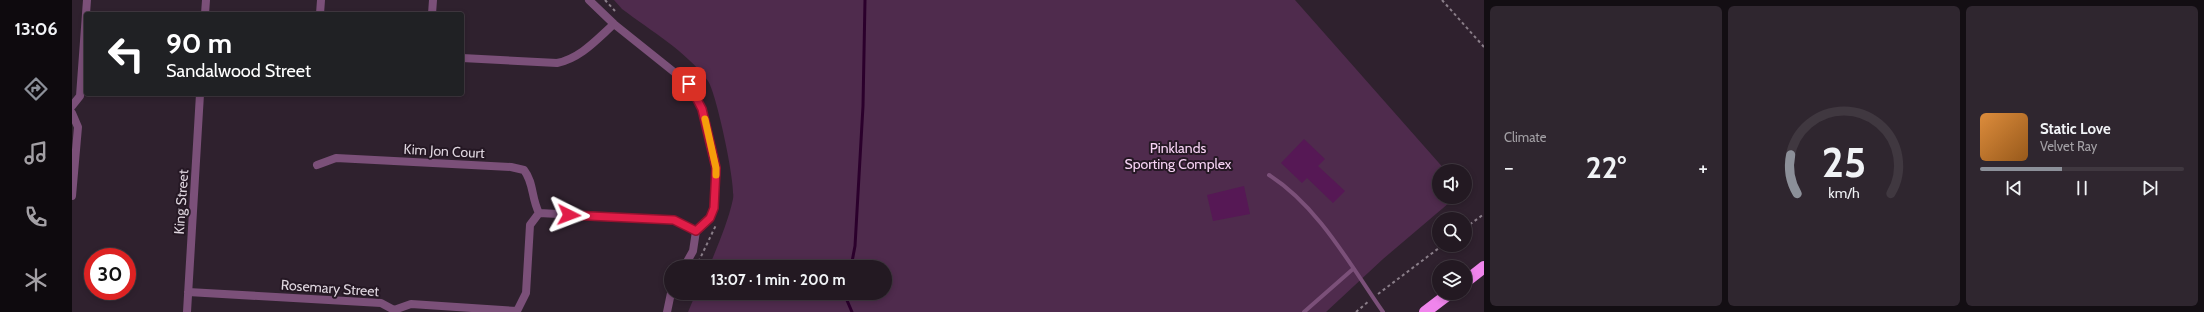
<!DOCTYPE html>
<html lang="en">
<head>
<meta charset="utf-8">
<style>
	body { margin:0; font-family:Cabin,sans-serif; background:#2f262f; color:#f1f3f6; height:100vh; display:flex; flex-direction:column; font-size:15px; white-space:nowrap }
	* { box-sizing:border-box; margin:0 }
	p { font-size:13px; color:#a3a0a5 }
	.icon { flex:none; width:22px; height:22px; fill:none; stroke:currentColor; stroke-width:2; stroke-linecap:round; stroke-linejoin:round }
	.map { position:relative; flex:1; overflow:hidden }
	.panel { display:flex; flex-direction:column; gap:6px; padding:6px; background:#130e13; width:720px }
	.panel>* { flex:none }
	.top-card { position:absolute; left:12px; top:12px; width:380px; height:84px; border-radius:4px; box-shadow:0 2px 6px #0003,0 0 0 1px #403840; background:#202124; color:#fff; overflow:hidden }
	.tools { position:absolute; left:1360px; top:164px; display:grid; gap:8px }
	.tools a { display:grid; place-items:center; width:40px; height:40px; border-radius:50%; background:#231922; box-shadow:0 2px 6px #0003,0 0 0 1px #403840; font-size:20px }
	.speed { position:absolute; left:12px; top:248px; display:flex; gap:8px; font-size:20px; font-weight:700; text-align:center }
	.speed>* { display:grid; place-content:center; width:52px; height:52px; border-radius:50%; background:#231922; box-shadow:0 2px 6px #0003,0 0 0 1px #403840; line-height:1 }
	.speed .limit { border:6px solid #d22; background:#fff; color:#111 }
	.pin { position:absolute; display:grid; place-items:center; width:34px; height:34px; color:#fff; margin:-17px; border-radius:8px; box-shadow:0 2px 6px #0006 }
	.me { position:absolute; width:44px; margin:-22px; rotate:93deg; stroke-linejoin:round; filter:drop-shadow(0 0 3px #0008) }
	.turn { display:flex; align-items:center; gap:14px; height:84px; padding:0 16px; font-size:18px }
	.turn .icon { width:52px; height:52px; stroke-width:2.5 }
	.turn b { display:block; font-size:28px; line-height:34px }
	.big { font-size:30px; font-weight:800; line-height:1.1 }
	.panel .card { flex:1; display:flex; flex-direction:column; justify-content:center; gap:6px; min-width:0; padding:0 14px; border-radius:6px; background:#2f262f }
	.panel .dial { align-items:center; gap:0 }
	.dial svg { height:104px; overflow:visible; fill:none; stroke:#403840; stroke-width:7; stroke-linecap:round; text-anchor:middle }
	.dial text { fill:#f1f3f6; stroke:none }
	.song { display:flex; align-items:center; gap:12px }
	.cover { width:48px; height:48px; border-radius:6px; background:linear-gradient(135deg,hsl(30 70% 55%),hsl(30 70% 35%)) }
	.played { height:4px; border-radius:2px; background:linear-gradient(90deg,#8c9099 40%,#403840 40%) }
	.keys { display:flex; justify-content:space-around; direction:ltr }
	.heat { display:flex; justify-content:space-between; align-items:center; font-size:22px; direction:ltr }
	.panel .tiles { flex:1; display:grid; gap:6px; grid-template-columns:repeat(3,1fr) }
	.trip { position:absolute; left:592px; top:260px; width:228px; height:40px; border-radius:20px; background:#231922; box-shadow:0 2px 6px #0003,0 0 0 1px #403840; font-weight:800; line-height:40px; text-align:center }
	main { display:flex; flex:1; min-height:0 }
	.menu { display:flex; flex-direction:column; width:72px; justify-content:space-around; align-items:center; background:#0e0a0e; color:#a3a0a5 }
	.menu .icon { width:28px; height:28px }
	.menu .current { color:#8c9099 }
	.menu b { font-size:18px; color:#f1f3f6 }
	.map>svg:first-child { display:block }
</style>
</head>
<body>
<main>
<nav class="menu">
<b>13:06</b>
<svg class="icon current" aria-label="directions" viewBox="0 0 24 24"><path d="M12 3l9 9-9 9-9-9zM9 14v-3h6M13 9l2 2-2 2"/></svg>
<svg class="icon" aria-label="music" viewBox="0 0 24 24"><path d="M9 18V5l10-2v13"/><circle cx="6" cy="18" r="3"/><circle cx="16" cy="16" r="3"/></svg>
<svg class="icon" aria-label="phone" viewBox="0 0 24 24"><path d="M5 4h4l2 5-3 2q2 4 5 5l2-3 5 2v4C11 20 4 13 5 4z"/></svg>
<svg class="icon" aria-label="climate" viewBox="0 0 24 24"><path d="M12 3v18M4 7l16 10M4 17L20 7"/></svg>
</nav>
<div class="map">
<svg width="1412" height="312" viewBox="0 0 1412 312">
	<rect width="100%" height="100%" fill="#2f212e"/>
	<!-- green -->
	<path fill="#4f2b4d" d="M 542,0 L 1223,0 L 1374,171 L 1367,171 L 1367,197 L 1384,197 L 1311,259 L 1254,312 L 616,312 L 624,293 L 813,293 L 813,267 L 637,267 C 646,245 656,222 661,199 C 664,184 644,92 636,81 C 614,51 579,31 550,9 Z"/>
	<g fill="none" stroke-linecap="round" stroke-linejoin="round">
		<!-- stream -->
		<path stroke="#2b002c" stroke-width="3" d="M 779,267 L 783,246 L 791,106 L 793,0
			M 775,293 L 774,298 L 780,312"/>
	</g>
	<!-- building -->
	<path fill="#561855" d="M 1232,139 L 1253,159 L 1246,166 L 1273,191 L 1261,203 L 1235,178 L 1230,183 L 1209,163 Z
		M 1172,186 L 1178,214 L 1141,221 L 1135,195 Z"/>
	<g fill="none" stroke-linecap="round" stroke-linejoin="round">
		<!-- path -->
		<path stroke="#8a7e89" stroke-width="2" stroke-dasharray="3 3" stroke-linecap="butt" d="M 533,0 L 543,11
			M 1370,0 L 1412,47
			M 1393,228 L 1412,214
			M 624,267 L 644,225
			M 1306,294 L 1371,245
			M 1284,312 L 1297,301"/>
		<!-- lane -->
		<path stroke="#7b5079" stroke-width="4" d="M 1197,175 C 1247,207 1278,265 1311,312
			M 1232,312 L 1281,269"/>
		<!-- street -->
		<path stroke="#7b5079" stroke-width="8" d="M 517,0 L 542,24 L 617,84 L 630,109 L 644,168 L 642,207 L 638,218 L 624,231 L 621,251 L 612,267
			M 133,14 L 134,0
			M 248,14 L 249,0
			M 360,14 L 361,0
			M 390,58 L 485,63 C 509,58 525,39 542,24
			M 0,106 L 8,96 L 15,0
			M 0,113 L 6,127 L 0,196
			M 245,165 L 264,158 L 439,167 L 452,170 C 462,183 459,197 467,213
			M 116,292 L 309,303 L 322,310 L 339,304 L 445,311
			M 445,311 L 454,293 L 458,225 L 467,213 L 602,220 L 624,231
			M 115,312 L 128,94
			M 595,312 L 599,293"/>
		<!-- highway -->
		<path stroke="#f085ec" stroke-width="12" d="M 1393,282 L 1412,267
			M 1353,312 L 1378,293"/>
	</g>
	<g fill="none" stroke-linecap="round" stroke-linejoin="round">
		<defs>
			<path id="route" d="M 497,215 L 602,220 L 624,231 L 638,218 L 642,208 L 644,168 L 630,109 L 617,84"/>
		</defs>
		<!-- route casing -->
		<use href="#route" stroke="#92132f" stroke-width="10"/>
		<!-- route -->
		<use href="#route" stroke="#e11d48" stroke-width="7"/>
		<!-- slow -->
		<path stroke="#f59e0b" stroke-width="7" d="M 633,119 L 644,168 L 644,175"/>
	</g>
	<g text-anchor="middle" stroke-width="4" stroke-linejoin="round" paint-order="stroke">
		<!-- park labels -->
		<g font-size="14" fill="#f7d3f5" stroke="#251824">
			<text x="1106" y="153">Pinklands<tspan x="1106" dy="16">Sporting Complex</tspan></text>
		</g>
		<!-- street labels -->
		<g font-size="14" fill="#dfd6df" stroke="#251824">
			<text transform="translate(372 151) rotate(3)" y="5">Kim Jon Court</text>
			<text transform="translate(109 202) rotate(-86)" y="5">King Street</text>
			<text transform="translate(258 288) rotate(4)" y="5">Rosemary Street</text>
		</g>
	</g>
</svg>
<div class="tools">
<a><svg class="icon" aria-label="sound" viewBox="0 0 24 24"><path d="M4 9h4l5-4v14l-5-4H4zM17 9q2 3 0 6"/></svg></a>
<a><svg class="icon" aria-label="search" viewBox="0 0 24 24"><circle cx="10" cy="10" r="6"/><path d="M15 15l6 6"/></svg></a>
<a><svg class="icon" aria-label="layers" viewBox="0 0 24 24"><path d="M12 4l9 5-9 5-9-5zM3 14l9 5 9-5"/></svg></a>
</div>
<div class="speed"><div class="limit">30</div></div>
<div class="pin" style="left:617px;top:84px;background:#d93025"><svg class="icon" aria-label="arrive" viewBox="0 0 24 24"><path d="M6 21V4h12l-3 4 3 4H6"/></svg></div>
<svg class="me" style="left:497px;top:215px" viewBox="-20 -20 40 40"><path d="M0-17L14 15 0 8-14 15z" fill="#e11d48" stroke="#fff" stroke-width="4"/></svg>
<div class="trip">13:07 · 1 min · 200 m</div>
<div class="top-card">
<div class="turn"><svg class="icon" aria-label="left" viewBox="0 0 24 24"><path d="M17 20v-9H6M10 6l-5 5 5 5"/></svg><div><b>90 m</b>Sandalwood Street</div></div>
</div>
</div>
<section class="panel">
<div class="tiles">
<div class="card"><p>Climate</p>
<div class="heat"><a>−</a><b class="big">22°</b><a>+</a></div>
</div>
<div class="card dial"><svg viewBox="0 0 100 80">
<path d="M14 69A42 42 0 1 1 86 69"/>
<path d="M14 69A42 42 0 0 1 9 39" stroke="#8c9099"/>
<text x="50" y="56" font-size="32" font-weight="700">25</text>
<text x="50" y="72" font-size="11">km/h</text>
</svg></div>
<div class="card">
<div class="song"><i class="cover"></i><div><b>Static Love</b><p>Velvet Ray</p></div></div>
<div class="played"></div>
<div class="keys"><svg class="icon" aria-label="previous" viewBox="0 0 24 24"><path d="M18 5L8 12l10 7zM5 5v14"/></svg><svg class="icon" aria-label="pause" viewBox="0 0 24 24"><path d="M8 5v14M16 5v14"/></svg><svg class="icon" aria-label="next" viewBox="0 0 24 24"><path d="M6 5l10 7-10 7zM19 5v14"/></svg></div>
</div>
</div>
</section>
</main>
</body>
</html>
